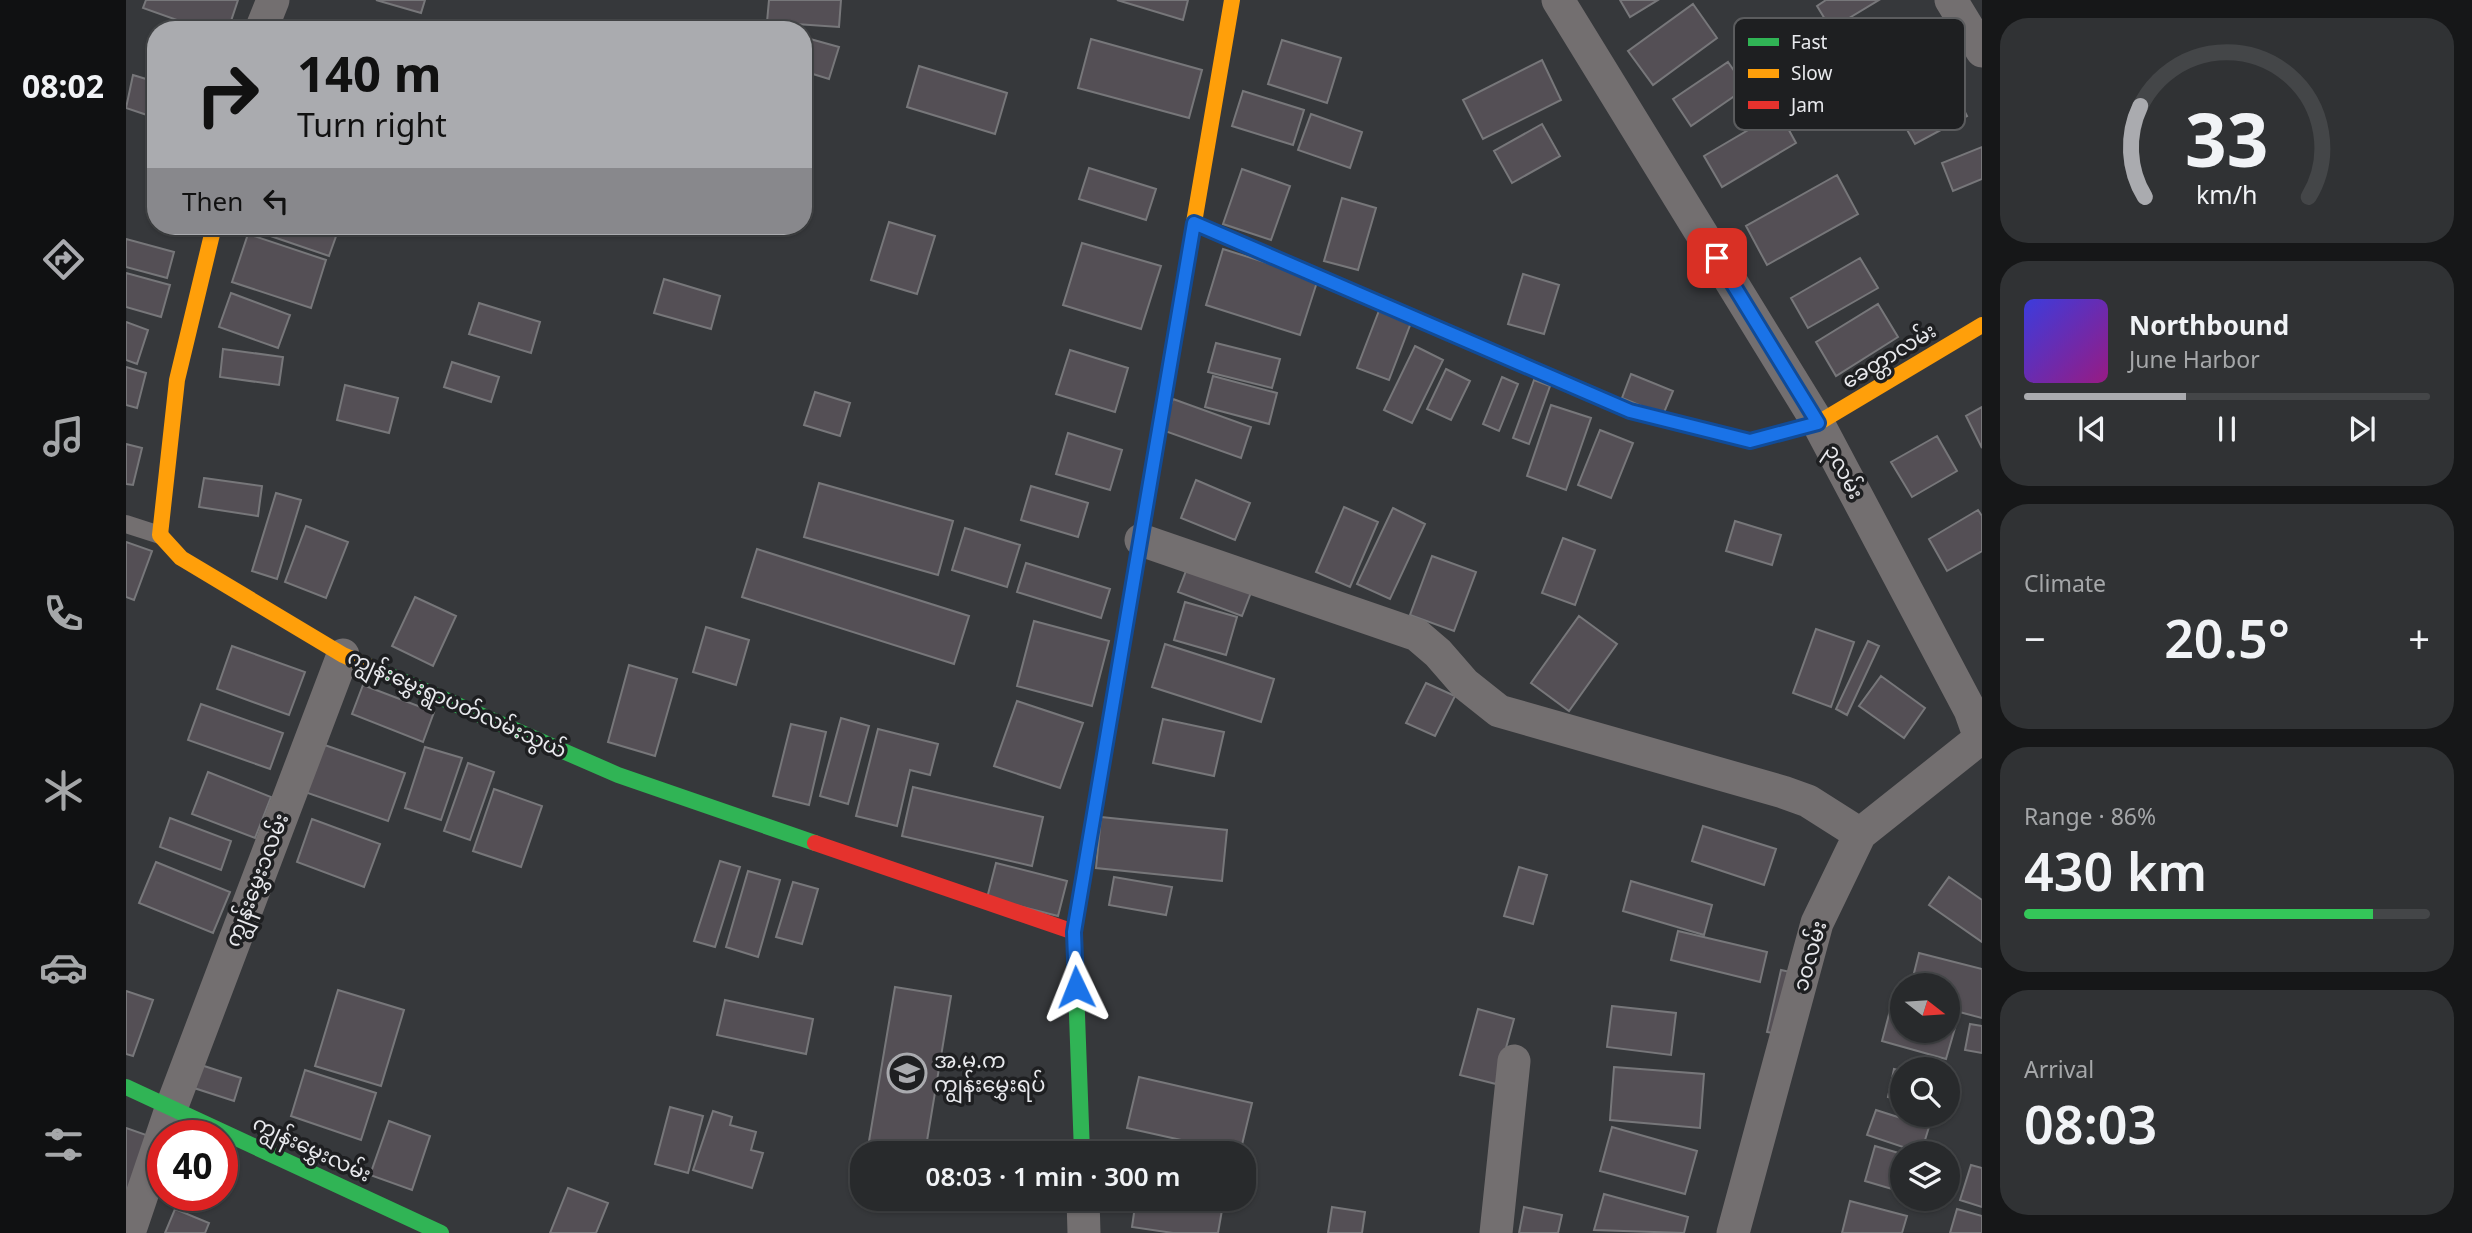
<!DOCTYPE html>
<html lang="en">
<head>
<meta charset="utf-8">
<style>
	body { margin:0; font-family:"Noto Sans","Noto Sans Myanmar",sans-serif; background:#303234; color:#f1f3f6; height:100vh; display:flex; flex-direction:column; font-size:26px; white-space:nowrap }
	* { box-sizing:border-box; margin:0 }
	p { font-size:23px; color:#a5a7a9 }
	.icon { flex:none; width:38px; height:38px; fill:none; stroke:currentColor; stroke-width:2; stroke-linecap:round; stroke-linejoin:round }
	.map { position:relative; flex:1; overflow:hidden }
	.drawer { display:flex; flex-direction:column; gap:18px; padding:18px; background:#161718; width:490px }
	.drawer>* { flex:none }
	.hud { position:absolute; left:21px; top:21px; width:665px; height:214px; border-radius:28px; box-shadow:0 2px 5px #0004,0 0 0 2px #444648; background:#aaabaf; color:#111; overflow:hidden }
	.needle { width:46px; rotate:107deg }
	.tools { position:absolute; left:1764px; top:973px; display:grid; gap:14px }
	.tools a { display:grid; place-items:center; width:70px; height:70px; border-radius:50%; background:#282a2c; box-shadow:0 2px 5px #0004,0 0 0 2px #444648; font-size:35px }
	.speed { position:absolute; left:21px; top:1120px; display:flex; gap:14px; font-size:35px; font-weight:700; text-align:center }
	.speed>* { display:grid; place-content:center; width:91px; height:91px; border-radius:50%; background:#282a2c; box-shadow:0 2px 5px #0004,0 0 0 2px #444648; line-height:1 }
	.speed .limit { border:10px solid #d22; background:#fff; color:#111 }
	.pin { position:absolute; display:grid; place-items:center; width:60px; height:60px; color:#fff; margin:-30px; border-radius:14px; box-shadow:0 4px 10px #0006 }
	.me { position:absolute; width:77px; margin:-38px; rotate:358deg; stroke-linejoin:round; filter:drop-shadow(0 0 5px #0008) }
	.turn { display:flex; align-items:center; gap:24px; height:147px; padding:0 35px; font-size:32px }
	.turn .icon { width:91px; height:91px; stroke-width:2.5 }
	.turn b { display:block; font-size:49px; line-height:60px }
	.then { display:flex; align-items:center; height:66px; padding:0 35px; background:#0003; gap:14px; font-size:26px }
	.big { font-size:52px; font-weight:600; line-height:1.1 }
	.drawer .widget { flex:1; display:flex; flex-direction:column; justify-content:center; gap:10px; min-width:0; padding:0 24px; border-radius:28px; background:#303234 }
	.drawer .dial { align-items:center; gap:0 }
	.dial svg { height:182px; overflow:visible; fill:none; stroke:#444648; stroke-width:7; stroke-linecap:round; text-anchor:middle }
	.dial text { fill:#f1f3f6; stroke:none }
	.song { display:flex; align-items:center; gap:21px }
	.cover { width:84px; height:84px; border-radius:10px; background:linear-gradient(135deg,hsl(240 70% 55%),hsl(310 70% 35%)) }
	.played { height:7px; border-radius:4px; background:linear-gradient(90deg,#aaabaf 40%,#444648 40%) }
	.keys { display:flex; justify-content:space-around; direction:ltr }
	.heat { display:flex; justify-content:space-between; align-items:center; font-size:38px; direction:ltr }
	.charge { height:10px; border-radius:5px; background:linear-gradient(90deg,#34c759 86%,#444648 0) }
	.trip { position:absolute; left:724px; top:1141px; width:406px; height:70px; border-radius:28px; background:#282a2c; box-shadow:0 2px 5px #0004,0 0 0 2px #444648; font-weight:600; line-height:70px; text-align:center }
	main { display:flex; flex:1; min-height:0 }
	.dock { display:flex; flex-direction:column; width:126px; justify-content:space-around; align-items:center; background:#101112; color:#a5a7a9 }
	.dock .icon { width:49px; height:49px }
	.dock .on { color:#aaabaf }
	.dock b { font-size:32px; color:#f1f3f6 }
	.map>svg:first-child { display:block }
</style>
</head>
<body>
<main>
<nav class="dock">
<b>08:02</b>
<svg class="icon on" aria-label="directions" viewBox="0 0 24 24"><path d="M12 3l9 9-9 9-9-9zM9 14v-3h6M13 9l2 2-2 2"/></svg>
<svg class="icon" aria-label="music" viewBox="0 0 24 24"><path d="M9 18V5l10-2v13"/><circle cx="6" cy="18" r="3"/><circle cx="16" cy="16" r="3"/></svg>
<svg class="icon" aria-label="phone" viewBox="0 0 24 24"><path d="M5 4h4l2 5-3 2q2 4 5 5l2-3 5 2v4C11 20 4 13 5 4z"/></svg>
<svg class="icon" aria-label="climate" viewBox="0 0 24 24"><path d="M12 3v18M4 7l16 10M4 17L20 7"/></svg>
<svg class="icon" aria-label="car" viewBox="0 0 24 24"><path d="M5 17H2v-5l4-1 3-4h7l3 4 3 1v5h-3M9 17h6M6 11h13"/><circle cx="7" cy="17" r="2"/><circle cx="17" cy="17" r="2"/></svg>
<svg class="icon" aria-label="filters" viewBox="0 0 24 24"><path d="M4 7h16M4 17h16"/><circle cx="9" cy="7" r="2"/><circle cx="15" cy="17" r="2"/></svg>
</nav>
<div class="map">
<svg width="1856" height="1233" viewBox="0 0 1856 1233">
	<rect width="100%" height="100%" fill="#36383b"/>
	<!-- building -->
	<path fill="#544f55" stroke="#77777a" stroke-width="2" d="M 20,0 L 112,0 L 102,30 L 79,30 L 17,8 Z
		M 250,0 L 299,0 L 295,13 Z
		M 643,0 L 715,0 L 713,27 L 641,22 Z
		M 991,0 L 1062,0 L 1057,20 Z
		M 1494,0 L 1532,0 L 1504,17 Z
		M 1700,0 L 1753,0 L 1705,29 L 1691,6 Z
		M 1567,4 L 1591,38 L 1527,85 L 1502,51 Z
		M 625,22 L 653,30 L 623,30 Z
		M 677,37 L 713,47 L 703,79 L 677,71 Z
		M 965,39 L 1076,70 L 1063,118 L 952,88 Z
		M 1156,40 L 1215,58 L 1201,103 L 1142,84 Z
		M 1416,60 L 1435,100 L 1357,139 L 1337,100 Z
		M 1602,62 L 1620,88 L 1565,126 L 1547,99 Z
		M 793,66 L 881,93 L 869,134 L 781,107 Z
		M 7,75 L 30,82 L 30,118 L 0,108 Z
		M 1828,90 L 1841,116 L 1789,144 L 1775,119 Z
		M 1117,91 L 1178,110 L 1167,145 L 1106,126 Z
		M 1653,112 L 1670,143 L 1596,187 L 1578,156 Z
		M 1185,114 L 1236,132 L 1224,168 L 1172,150 Z
		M 1416,124 L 1434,156 L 1386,183 L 1368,151 Z
		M 1856,147 L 1856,179 L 1827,191 L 1816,163 Z
		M 963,168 L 1030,189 L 1020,220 L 953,199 Z
		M 1116,169 L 1164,186 L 1145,240 L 1097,224 Z
		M 1711,175 L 1732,214 L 1641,265 L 1620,226 Z
		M 1216,198 L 1250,208 L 1232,270 L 1198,261 Z
		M 763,222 L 809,236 L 791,294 L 745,280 Z
		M 129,226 L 206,226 L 213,228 L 203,256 L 127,230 Z
		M 122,234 L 200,260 L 185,308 L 106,282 Z
		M 0,239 L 48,252 L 41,278 L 0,267 Z
		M 956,243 L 1035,266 L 1015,329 L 937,305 Z
		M 1097,249 L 1192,279 L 1174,335 L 1080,305 Z
		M 1734,258 L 1752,288 L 1682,328 L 1665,298 Z
		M 0,273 L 44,285 L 35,317 L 0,307 Z
		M 1397,274 L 1433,285 L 1418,334 L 1382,324 Z
		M 538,279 L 594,296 L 585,329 L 528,313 Z
		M 105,293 L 164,315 L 152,348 L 93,327 Z
		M 353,303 L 414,322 L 405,353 L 343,334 Z
		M 1752,304 L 1772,337 L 1710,376 L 1690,342 Z
		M 1254,308 L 1286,320 L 1263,380 L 1231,368 Z
		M 0,322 L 22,330 L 11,364 L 0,360 Z
		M 1090,343 L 1154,359 L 1146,388 L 1082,372 Z
		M 1289,346 L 1317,360 L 1286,423 L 1258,410 Z
		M 97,349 L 157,357 L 153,385 L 94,377 Z
		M 944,350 L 1002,368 L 989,412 L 930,394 Z
		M 326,362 L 373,377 L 365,402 L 318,387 Z
		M 0,367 L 20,373 L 11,408 L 0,405 Z
		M 1320,369 L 1344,381 L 1325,420 L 1301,409 Z
		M 1505,374 L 1547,391 L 1537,415 L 1496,398 Z
		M 1087,376 L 1151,393 L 1143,424 L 1079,407 Z
		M 1376,377 L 1392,384 L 1373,431 L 1357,424 Z
		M 1408,380 L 1424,386 L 1403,444 L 1387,438 Z
		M 219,385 L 272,398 L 263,433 L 211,420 Z
		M 689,392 L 724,403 L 714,436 L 678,425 Z
		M 1047,399 L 1125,427 L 1115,458 L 1036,430 Z
		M 1425,405 L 1465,418 L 1440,490 L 1401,476 Z
		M 1856,407 L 1856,448 L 1840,416 Z
		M 1474,430 L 1507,443 L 1485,498 L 1452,485 Z
		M 942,433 L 996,450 L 984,490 L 930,474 Z
		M 1811,436 L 1831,471 L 1786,497 L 1765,462 Z
		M 0,444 L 16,448 L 7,485 L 0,484 Z
		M 78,478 L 136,486 L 132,516 L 73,507 Z
		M 1070,480 L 1124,503 L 1109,540 L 1055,518 Z
		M 693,483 L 827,521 L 812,575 L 678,537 Z
		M 905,486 L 962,503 L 952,537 L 895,520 Z
		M 150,493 L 175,500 L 151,579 L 126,571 Z
		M 1218,507 L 1252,522 L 1224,587 L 1190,572 Z
		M 1267,508 L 1299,524 L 1264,599 L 1231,584 Z
		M 1852,510 L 1856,516 L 1856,551 L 1821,571 L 1803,539 Z
		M 1609,521 L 1655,535 L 1646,565 L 1600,551 Z
		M 180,526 L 222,542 L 200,598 L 159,582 Z
		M 839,528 L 894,545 L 881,587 L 826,570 Z
		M 1437,538 L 1469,550 L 1449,605 L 1416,593 Z
		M 0,542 L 26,551 L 8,600 L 0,597 Z
		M 631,549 L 843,616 L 828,664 L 616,597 Z
		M 1306,556 L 1350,572 L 1328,631 L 1284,615 Z
		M 900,563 L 984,589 L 975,618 L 891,592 Z
		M 1063,563 L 1127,587 L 1116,616 L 1052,592 Z
		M 289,597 L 330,616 L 307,666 L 266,646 Z
		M 1059,602 L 1111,617 L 1100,655 L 1048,640 Z
		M 1453,616 L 1491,644 L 1443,711 L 1405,683 Z
		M 908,621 L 983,641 L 966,706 L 891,686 Z
		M 580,627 L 623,640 L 610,685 L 567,672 Z
		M 1690,629 L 1728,642 L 1705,707 L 1667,693 Z
		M 1742,641 L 1753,646 L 1721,715 L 1710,709 Z
		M 1039,644 L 1148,679 L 1135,722 L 1026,687 Z
		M 106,646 L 179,672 L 163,715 L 91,689 Z
		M 503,665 L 551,679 L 529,756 L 482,742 Z
		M 1755,676 L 1799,708 L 1778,738 L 1733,706 Z
		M 1300,683 L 1329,696 L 1309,736 L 1280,723 Z
		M 237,685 L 308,712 L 297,742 L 226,714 Z
		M 891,701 L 957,723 L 934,788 L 868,766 Z
		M 75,704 L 157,733 L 144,769 L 62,740 Z
		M 715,718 L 743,726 L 722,804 L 694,796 Z
		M 1037,719 L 1098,732 L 1088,776 L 1027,763 Z
		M 665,724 L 700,732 L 683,805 L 647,796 Z
		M 752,729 L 812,744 L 804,775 L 784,770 L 771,826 L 730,816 Z
		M 190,742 L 279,773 L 262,821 L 173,790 Z
		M 299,747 L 336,758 L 315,820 L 279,808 Z
		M 342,763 L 368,772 L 344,840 L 318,831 Z
		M 82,772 L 145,797 L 129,838 L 66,814 Z
		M 787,787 L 917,817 L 906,866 L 776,836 Z
		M 368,789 L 416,806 L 395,867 L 347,851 Z
		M 975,817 L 1101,830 L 1096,881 L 970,868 Z
		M 44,818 L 105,841 L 95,870 L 34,847 Z
		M 186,819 L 254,844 L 238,887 L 171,862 Z
		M 1577,826 L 1650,849 L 1638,885 L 1566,861 Z
		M 594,861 L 614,867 L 589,947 L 568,941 Z
		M 30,862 L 104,892 L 87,933 L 13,903 Z
		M 870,863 L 941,881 L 932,916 L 861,898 Z
		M 1393,867 L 1421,875 L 1407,924 L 1378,916 Z
		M 622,871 L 654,880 L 632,957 L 600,947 Z
		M 988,877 L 1046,887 L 1040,915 L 983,905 Z
		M 1823,877 L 1856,900 L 1856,942 L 1803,905 Z
		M 1505,881 L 1586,905 L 1578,935 L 1497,911 Z
		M 667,882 L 692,889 L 676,944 L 650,937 Z
		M 1552,931 L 1641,952 L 1634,982 L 1545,960 Z
		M 1793,953 L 1856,969 L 1856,1018 L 1822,1009 L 1822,985 L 1785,985 Z
		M 1655,970 L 1669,973 L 1656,1035 L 1641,1032 Z
		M 769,987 L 825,996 L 799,1153 L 741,1153 Z
		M 212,990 L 278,1010 L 255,1086 L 189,1066 Z
		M 0,991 L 27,1000 L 7,1056 L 0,1054 Z
		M 599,1000 L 687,1019 L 680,1054 L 591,1035 Z
		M 1766,1003 L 1776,1006 L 1776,1031 L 1822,1031 L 1822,1019 L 1831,1021 L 1820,1059 L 1756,1041 Z
		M 1486,1006 L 1550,1013 L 1545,1055 L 1481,1047 Z
		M 1352,1009 L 1388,1019 L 1370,1084 L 1334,1075 Z
		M 1844,1024 L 1856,1026 L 1856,1053 L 1839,1050 Z
		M 75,1065 L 115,1078 L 108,1101 L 68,1088 Z
		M 1488,1067 L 1578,1074 L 1574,1128 L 1484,1120 Z
		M 1768,1069 L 1776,1071 L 1776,1101 L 1762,1097 Z
		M 179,1070 L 250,1093 L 235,1140 L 165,1116 Z
		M 1013,1077 L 1126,1103 L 1114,1153 L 1001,1128 Z
		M 544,1107 L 577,1116 L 562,1173 L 529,1164 Z
		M 1750,1110 L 1803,1127 L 1795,1153 L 1741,1135 Z
		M 587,1111 L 606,1117 L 604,1125 L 630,1132 L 625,1150 L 637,1153 L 626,1188 L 567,1170 Z
		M 263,1121 L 304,1136 L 286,1190 L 244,1175 Z
		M 1486,1127 L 1571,1151 L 1559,1194 L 1474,1171 Z
		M 0,1128 L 26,1137 L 0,1214 Z
		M 1015,1144 L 1057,1153 L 1013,1153 Z
		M 1749,1146 L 1776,1154 L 1776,1192 L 1739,1181 Z
		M 1845,1165 L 1856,1168 L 1856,1207 L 1834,1200 Z
		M 442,1188 L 482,1203 L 470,1233 L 424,1233 Z
		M 1478,1194 L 1562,1217 L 1558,1233 L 1468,1230 Z
		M 1010,1199 L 1096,1210 L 1092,1233 L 1047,1233 L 1006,1227 Z
		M 1724,1201 L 1781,1216 L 1776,1233 L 1716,1233 Z
		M 1206,1207 L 1239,1212 L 1236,1233 L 1202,1233 Z
		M 1398,1207 L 1436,1215 L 1432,1233 L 1393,1233 Z
		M 49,1209 L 83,1223 L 79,1233 L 39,1233 Z
		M 1831,1209 L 1856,1216 L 1856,1233 L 1824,1233 Z"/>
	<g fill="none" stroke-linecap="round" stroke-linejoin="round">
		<!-- lane -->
		<path stroke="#736f70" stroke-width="18" d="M 0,524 L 34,535"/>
		<!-- street -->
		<path stroke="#736f70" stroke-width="33" d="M 1432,0 L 1692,423 L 1844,710 L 1854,738
			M 1825,0 L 1856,51
			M 135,30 L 147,0
			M 1015,540 L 1291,635 L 1312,653 L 1339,684 L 1373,711 L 1657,792 L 1682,801 L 1734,834
			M 957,1199 L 958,1233
			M 3,1233 L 46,1106 L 217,655
			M 1370,1233 L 1388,1061
			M 1607,1233 L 1691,923 L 1734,834 L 1856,737"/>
		<!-- fast -->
		<path stroke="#30b455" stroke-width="16" d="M 1068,223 L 1418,374
			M 242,666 L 492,775 L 689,843
			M 0,1087 L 315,1233
			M 956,1153 L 948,932 L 968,813"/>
		<!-- slow -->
		<path stroke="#ff9f0a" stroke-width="16" d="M 88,226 L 51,380 L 34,535 L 55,558 L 217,655 L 242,666
			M 1418,374 L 1504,411 L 1624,441 L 1692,423 L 1856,325
			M 1042,375 L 1106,0"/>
		<!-- jam -->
		<path stroke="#e5322d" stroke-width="16" d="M 968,813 L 1042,375
			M 689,843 L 948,932"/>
	</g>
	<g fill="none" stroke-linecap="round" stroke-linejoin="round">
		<defs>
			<path id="route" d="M 950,987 L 948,932 L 1068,223 L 1504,411 L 1624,441 L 1692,423 L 1591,258"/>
		</defs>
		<!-- route casing -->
		<use href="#route" stroke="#114b97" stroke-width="18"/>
		<!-- route -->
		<use href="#route" stroke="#1a73e8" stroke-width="12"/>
	</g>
	<!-- icons -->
	<defs>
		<symbol id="school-ring" viewBox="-11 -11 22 22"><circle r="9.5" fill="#1e1f21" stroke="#aaabaf" stroke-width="1.5"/><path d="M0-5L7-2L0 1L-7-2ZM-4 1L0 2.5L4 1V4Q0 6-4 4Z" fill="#aaabaf"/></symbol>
	</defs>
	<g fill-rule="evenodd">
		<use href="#school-ring" x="759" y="1051" width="44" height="44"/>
	</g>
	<g text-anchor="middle" stroke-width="7" stroke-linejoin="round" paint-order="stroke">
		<!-- street labels -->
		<g font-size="21" fill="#e8e9ed" stroke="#1e1f21">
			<text transform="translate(1763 356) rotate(-31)" y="7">ခေတ္တာလမ်း</text>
			<text transform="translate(1718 472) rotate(62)" y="7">၃လမ်း</text>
			<text transform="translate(331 704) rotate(24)" y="7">ကျွန်းမွှေးရွာပတ်လမ်းသွယ်</text>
			<text transform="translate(131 880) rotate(-69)" y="7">ကျွန်းမွှေး၁လမ်း</text>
			<text transform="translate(1684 956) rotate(-74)" y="7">၁၀လမ်း</text>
			<text transform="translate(186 1149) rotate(25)" y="7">ကျွန်းမွှေးလမ်း</text>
		</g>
		<!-- poi labels -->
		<g font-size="21" fill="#e8e9ed" stroke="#1e1f21" text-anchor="start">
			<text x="808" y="1068">အ.မ.က<tspan x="808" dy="24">ကျွန်းမွှေးရပ်</tspan></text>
		</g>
	</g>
	<!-- legend -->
	<rect x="1608" y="18" width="231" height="112" rx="10" fill="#1e1f21" stroke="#5b5c5e" stroke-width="2"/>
	<rect x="1622" y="38" width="31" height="8" fill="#30b455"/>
	<rect x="1622" y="69" width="31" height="9" fill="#ff9f0a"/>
	<rect x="1622" y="101" width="31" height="8" fill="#e5322d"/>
	<g font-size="19" fill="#e8e9ed">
		<text x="1665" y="49">Fast</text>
		<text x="1665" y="80">Slow</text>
		<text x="1665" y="112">Jam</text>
	</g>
</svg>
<div class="tools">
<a><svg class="needle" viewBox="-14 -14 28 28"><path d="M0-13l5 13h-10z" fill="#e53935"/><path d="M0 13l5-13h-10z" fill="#a5a7a9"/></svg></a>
<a><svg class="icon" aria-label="search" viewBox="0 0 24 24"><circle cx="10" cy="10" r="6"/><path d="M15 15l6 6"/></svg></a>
<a><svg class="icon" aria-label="layers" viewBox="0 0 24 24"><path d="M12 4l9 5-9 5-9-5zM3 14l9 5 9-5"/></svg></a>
</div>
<div class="speed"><div class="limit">40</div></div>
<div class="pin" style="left:1591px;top:258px;background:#d93025"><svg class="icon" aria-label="arrive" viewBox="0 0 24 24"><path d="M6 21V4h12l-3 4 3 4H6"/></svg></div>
<svg class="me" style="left:950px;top:987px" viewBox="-20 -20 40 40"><path d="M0-17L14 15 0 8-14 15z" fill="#1a73e8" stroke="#fff" stroke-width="4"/></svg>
<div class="trip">08:03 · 1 min · 300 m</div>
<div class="hud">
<div class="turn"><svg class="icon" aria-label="right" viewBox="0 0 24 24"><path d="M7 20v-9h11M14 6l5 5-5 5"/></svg><div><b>140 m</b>Turn right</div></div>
<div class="then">Then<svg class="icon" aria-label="left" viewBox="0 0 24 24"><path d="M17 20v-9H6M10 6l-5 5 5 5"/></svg></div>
</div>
</div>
<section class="drawer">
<div class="widget dial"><svg viewBox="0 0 100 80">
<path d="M14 69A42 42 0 1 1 86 69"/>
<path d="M14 69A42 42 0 0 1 12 29" stroke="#aaabaf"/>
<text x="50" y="56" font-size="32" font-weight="700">33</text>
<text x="50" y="72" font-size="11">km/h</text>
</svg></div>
<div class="widget">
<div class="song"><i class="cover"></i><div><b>Northbound</b><p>June Harbor</p></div></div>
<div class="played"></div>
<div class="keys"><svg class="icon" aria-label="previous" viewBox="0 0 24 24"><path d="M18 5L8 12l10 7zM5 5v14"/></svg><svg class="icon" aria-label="pause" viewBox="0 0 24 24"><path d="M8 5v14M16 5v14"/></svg><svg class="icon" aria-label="next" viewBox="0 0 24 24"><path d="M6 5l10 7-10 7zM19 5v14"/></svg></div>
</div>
<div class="widget"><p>Climate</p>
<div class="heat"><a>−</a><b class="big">20.5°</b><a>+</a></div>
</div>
<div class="widget"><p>Range · 86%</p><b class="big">430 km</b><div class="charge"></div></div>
<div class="widget"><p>Arrival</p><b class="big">08:03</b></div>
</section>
</main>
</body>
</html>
